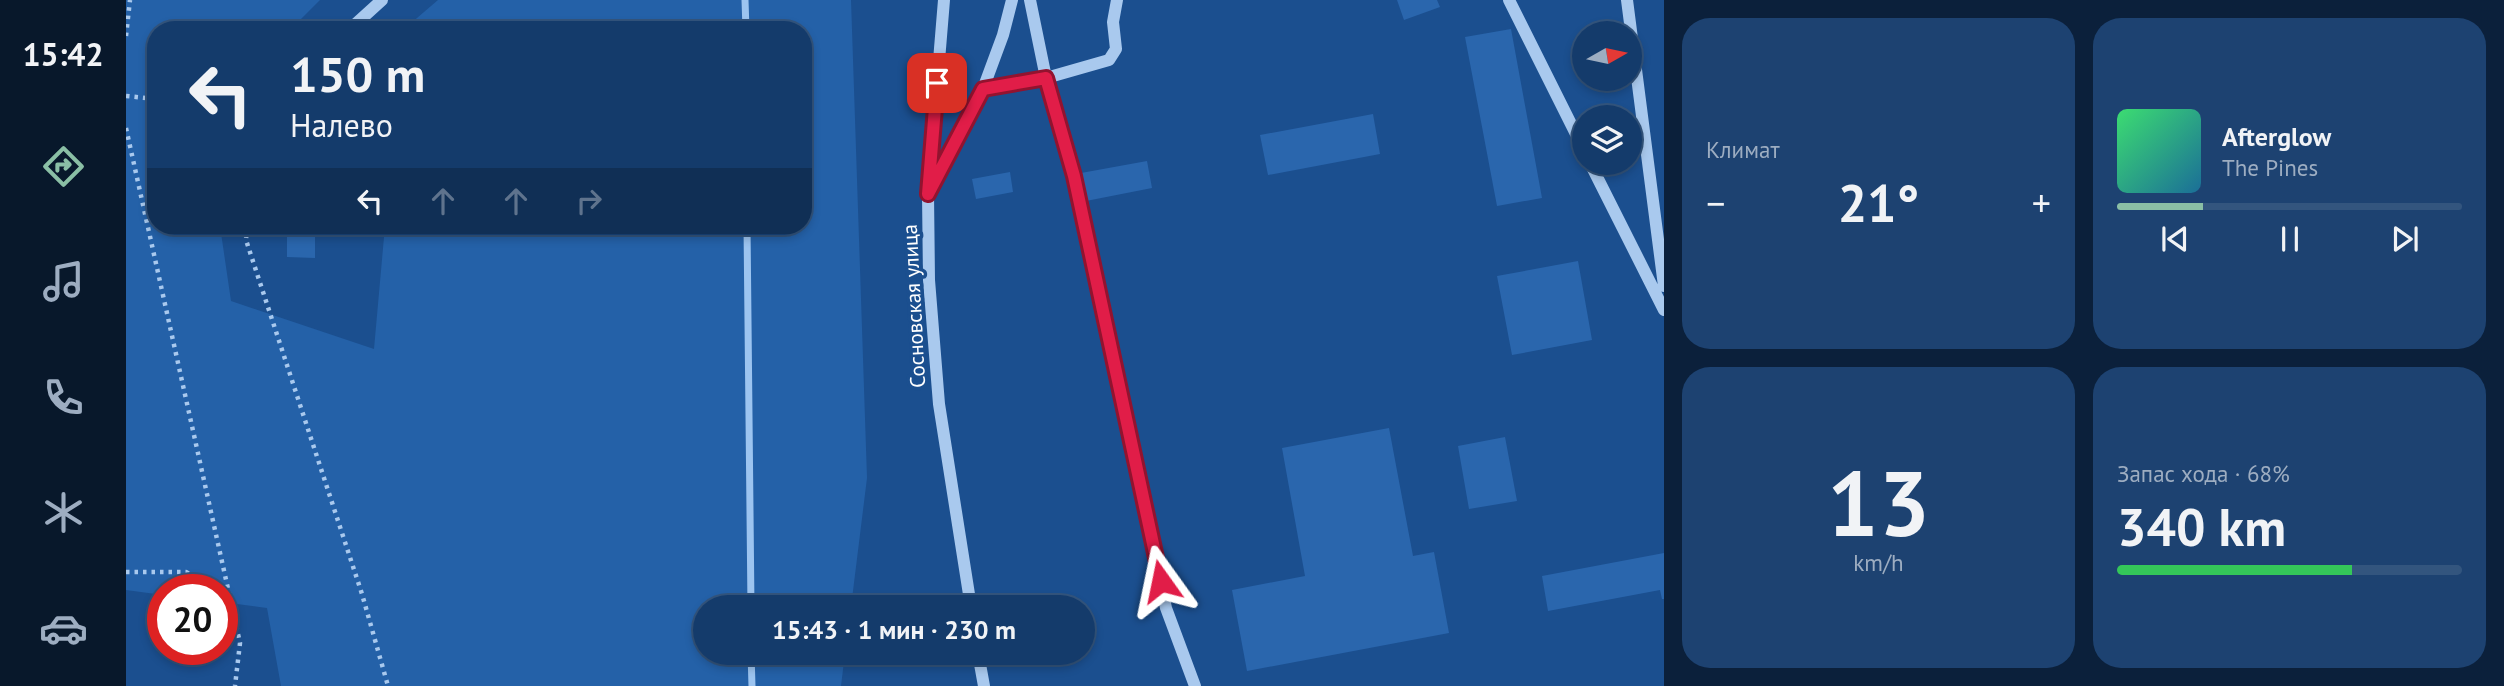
<!DOCTYPE html>
<html lang="ru">
<head>
<meta charset="utf-8">
<style>
	body { margin:0; font-family:"PT Sans",sans-serif; background:#1d4271; color:#f1f3f6; height:100vh; display:flex; flex-direction:column; font-size:26px; white-space:nowrap }
	* { box-sizing:border-box; margin:0 }
	p { font-size:23px; color:#9dadc1 }
	.icon { flex:none; width:38px; height:38px; fill:none; stroke:currentColor; stroke-width:2; stroke-linecap:round; stroke-linejoin:round }
	.map { position:relative; flex:1; overflow:hidden }
	.side { display:flex; flex-direction:column; gap:18px; padding:18px; background:#0b203b; width:840px }
	.side>* { flex:none }
	.guide { position:absolute; left:21px; top:21px; width:665px; height:214px; border-radius:28px; box-shadow:0 4px 10px #0003,0 0 0 2px #33557e; background:#143b6b; color:#f1f3f6; overflow:hidden }
	.needle { width:46px; rotate:81deg }
	.buttons { position:absolute; left:1446px; top:21px; display:grid; gap:14px }
	.buttons a { display:grid; place-items:center; width:70px; height:70px; border-radius:50%; background:#143b6b; box-shadow:0 4px 10px #0003,0 0 0 2px #33557e; font-size:35px }
	.speed { position:absolute; left:21px; top:574px; display:flex; gap:14px; font-size:35px; font-weight:700; text-align:center }
	.speed>* { display:grid; place-content:center; width:91px; height:91px; border-radius:50%; background:#143b6b; box-shadow:0 4px 10px #0003,0 0 0 2px #33557e; line-height:1 }
	.speed .limit { border:10px solid #d22; background:#fff; color:#111 }
	.pin { position:absolute; display:grid; place-items:center; width:60px; height:60px; color:#fff; margin:-30px; border-radius:14px; box-shadow:0 4px 10px #0006 }
	.me { position:absolute; width:77px; margin:-38px; rotate:348deg; stroke-linejoin:round; filter:drop-shadow(0 0 5px #0008) }
	.turn { display:flex; align-items:center; gap:24px; height:147px; padding:0 28px; font-size:32px }
	.turn .icon { width:91px; height:91px; stroke-width:2.5 }
	.turn b { display:block; font-size:49px; line-height:60px }
	.lanes { display:flex; align-items:center; height:66px; padding:0 28px; background:#0003; justify-content:center; gap:35px; direction:ltr }
	.lanes .off { opacity:.35 }
	.big { font-size:52px; font-weight:800; line-height:1.1 }
	.side .card { flex:1; display:flex; flex-direction:column; justify-content:center; gap:10px; min-width:0; padding:0 24px; border-radius:28px; background:#1d4271 }
	.side .dial { align-items:center; gap:0 }
	.dial b { font-size:91px; line-height:1 }
	.song { display:flex; align-items:center; gap:21px }
	.cover { width:84px; height:84px; border-radius:10px; background:linear-gradient(135deg,hsl(140 70% 55%),hsl(200 70% 35%)) }
	.played { height:7px; border-radius:4px; background:linear-gradient(90deg,#8abfa5 25%,#33557e 25%) }
	.keys { display:flex; justify-content:space-around; direction:ltr }
	.heat { display:flex; justify-content:space-between; align-items:center; font-size:38px; direction:ltr }
	.charge { height:10px; border-radius:5px; background:linear-gradient(90deg,#34c759 68%,#33557e 0) }
	.side .tiles { flex:1; display:grid; gap:18px; grid-template-columns:repeat(2,1fr) }
	.trip { position:absolute; left:567px; top:595px; width:402px; height:70px; border-radius:35px; background:#143b6b; box-shadow:0 4px 10px #0003,0 0 0 2px #33557e; font-weight:800; line-height:70px; text-align:center }
	main { display:flex; flex:1; min-height:0 }
	.dock { display:flex; flex-direction:column; width:126px; justify-content:space-around; align-items:center; background:#08182b; color:#9dadc1 }
	.dock .icon { width:49px; height:49px }
	.dock .selected { color:#8abfa5 }
	.dock b { font-size:32px; color:#f1f3f6 }
	.map>svg:first-child { display:block }
</style>
</head>
<body>
<main>
<nav class="dock">
<b>15:42</b>
<svg class="icon selected" aria-label="directions" viewBox="0 0 24 24"><path d="M12 3l9 9-9 9-9-9zM9 14v-3h6M13 9l2 2-2 2"/></svg>
<svg class="icon" aria-label="music" viewBox="0 0 24 24"><path d="M9 18V5l10-2v13"/><circle cx="6" cy="18" r="3"/><circle cx="16" cy="16" r="3"/></svg>
<svg class="icon" aria-label="phone" viewBox="0 0 24 24"><path d="M5 4h4l2 5-3 2q2 4 5 5l2-3 5 2v4C11 20 4 13 5 4z"/></svg>
<svg class="icon" aria-label="climate" viewBox="0 0 24 24"><path d="M12 3v18M4 7l16 10M4 17L20 7"/></svg>
<svg class="icon" aria-label="car" viewBox="0 0 24 24"><path d="M5 17H2v-5l4-1 3-4h7l3 4 3 1v5h-3M9 17h6M6 11h13"/><circle cx="7" cy="17" r="2"/><circle cx="17" cy="17" r="2"/></svg>
</nav>
<div class="map">
<svg width="1538" height="686" viewBox="0 0 1538 686">
	<rect width="100%" height="100%" fill="#1b4f8f"/>
	<!-- green -->
	<path fill="#2461a8" d="M 0,0 L 194,0 L 164,30 L 30,30 L 30,226 L 94,226 L 105,301 L 248,349 L 259,226 L 677,226 L 677,30 L 277,30 L 312,0 L 725,0 L 741,478 L 725,607 L 579,607 L 579,653 L 719,653 L 715,686 L 155,686 L 141,608 L 96,602 L 96,590 L 37,590 L 37,595 L 0,590 Z"/>
	<g fill="none" stroke-linecap="round" stroke-linejoin="round">
		<!-- stream -->
		<path stroke="#9cc4f0" stroke-width="7" d="M 619,0 L 620,30
			M 621,226 L 625,607
			M 625,653 L 626,686"/>
	</g>
	<!-- building -->
	<path fill="#2a66ad" d="M 1271,0 L 1311,0 L 1314,7 L 1278,20 Z
		M 1385,29 L 1416,198 L 1371,206 L 1339,37 Z
		M 1247,114 L 1254,154 L 1142,175 L 1134,135 Z
		M 1021,161 L 1026,188 L 960,201 L 955,173 Z
		M 884,172 L 887,192 L 850,199 L 846,179 Z
		M 161,226 L 189,226 L 189,258 L 161,257 Z
		M 1452,261 L 1466,340 L 1386,355 L 1371,276 Z
		M 1263,428 L 1287,556 L 1308,552 L 1323,633 L 1121,671 L 1106,590 L 1179,576 L 1156,448 Z
		M 1379,437 L 1391,501 L 1343,509 L 1332,446 Z
		M 1538,553 L 1538,599 L 1536,599 L 1534,590 L 1422,611 L 1416,576 Z"/>
	<g fill="none" stroke-linecap="round" stroke-linejoin="round">
		<!-- path -->
		<path stroke="#a9c9ee" stroke-width="4.5" stroke-dasharray="3.5 5" stroke-linecap="butt" d="M 0,36 L 4,0
			M 0,96 L 30,99
			M 0,128 L 114,643 L 109,686
			M 121,226 L 120,240 L 236,594 L 262,686
			M 0,572 L 60,572 L 93,590"/>
		<!-- minor -->
		<path stroke="#a9c9ee" stroke-width="12" d="M 818,0 L 802,194 L 803,280 L 813,404 L 845,607
			M 904,0 L 920,78 L 948,176 L 1040,608 L 1069,686
			M 1383,0 L 1458,150
			M 1501,0 L 1538,286
			M 223,30 L 256,0
			M 857,89 L 920,78 L 983,60 L 990,49 L 987,22 L 991,0
			M 1464,163 L 1538,310
			M 805,188 L 857,89 L 877,35 L 886,0
			M 852,653 L 858,686"/>
	</g>
	<g fill="none" stroke-linecap="round" stroke-linejoin="round">
		<defs>
			<path id="route" d="M 811,83 L 802,194 L 857,89 L 920,78 L 948,176 L 1035,581"/>
		</defs>
		<!-- route casing -->
		<use href="#route" stroke="#92132f" stroke-width="18"/>
		<!-- route -->
		<use href="#route" stroke="#e11d48" stroke-width="12"/>
	</g>
	<g text-anchor="middle" stroke-width="7" stroke-linejoin="round" paint-order="stroke">
		<!-- street labels -->
		<g font-size="21" fill="#fff" stroke="#1b4f8f">
			<text transform="translate(788 306) rotate(-93)" y="7">Сосновская улица</text>
		</g>
	</g>
</svg>
<div class="buttons">
<a><svg class="needle" viewBox="-14 -14 28 28"><path d="M0-13l5 13h-10z" fill="#e53935"/><path d="M0 13l5-13h-10z" fill="#9dadc1"/></svg></a>
<a><svg class="icon" aria-label="layers" viewBox="0 0 24 24"><path d="M12 4l9 5-9 5-9-5zM3 14l9 5 9-5"/></svg></a>
</div>
<div class="speed"><div class="limit">20</div></div>
<div class="pin" style="left:811px;top:83px;background:#d93025"><svg class="icon" aria-label="arrive" viewBox="0 0 24 24"><path d="M6 21V4h12l-3 4 3 4H6"/></svg></div>
<svg class="me" style="left:1035px;top:581px" viewBox="-20 -20 40 40"><path d="M0-17L14 15 0 8-14 15z" fill="#e11d48" stroke="#fff" stroke-width="4"/></svg>
<div class="trip">15:43 · 1 мин · 230 m</div>
<div class="guide">
<div class="turn"><svg class="icon" aria-label="left" viewBox="0 0 24 24"><path d="M17 20v-9H6M10 6l-5 5 5 5"/></svg><div><b>150 m</b>Налево</div></div>
<div class="lanes"><svg class="icon" aria-label="left" viewBox="0 0 24 24"><path d="M17 20v-9H6M10 6l-5 5 5 5"/></svg><svg class="icon off" aria-label="ahead" viewBox="0 0 24 24"><path d="M12 20V5M6 11l6-6 6 6"/></svg><svg class="icon off" aria-label="ahead" viewBox="0 0 24 24"><path d="M12 20V5M6 11l6-6 6 6"/></svg><svg class="icon off" aria-label="right" viewBox="0 0 24 24"><path d="M7 20v-9h11M14 6l5 5-5 5"/></svg></div>
</div>
</div>
<section class="side">
<div class="tiles">
<div class="card"><p>Климат</p>
<div class="heat"><a>−</a><b class="big">21°</b><a>+</a></div>
</div>
<div class="card">
<div class="song"><i class="cover"></i><div><b>Afterglow</b><p>The Pines</p></div></div>
<div class="played"></div>
<div class="keys"><svg class="icon" aria-label="previous" viewBox="0 0 24 24"><path d="M18 5L8 12l10 7zM5 5v14"/></svg><svg class="icon" aria-label="pause" viewBox="0 0 24 24"><path d="M8 5v14M16 5v14"/></svg><svg class="icon" aria-label="next" viewBox="0 0 24 24"><path d="M6 5l10 7-10 7zM19 5v14"/></svg></div>
</div>
<div class="card dial"><b>13</b><p>km/h</p></div>
<div class="card"><p>Запас хода · 68%</p><b class="big">340 km</b><div class="charge"></div></div>
</div>
</section>
</main>
</body>
</html>
